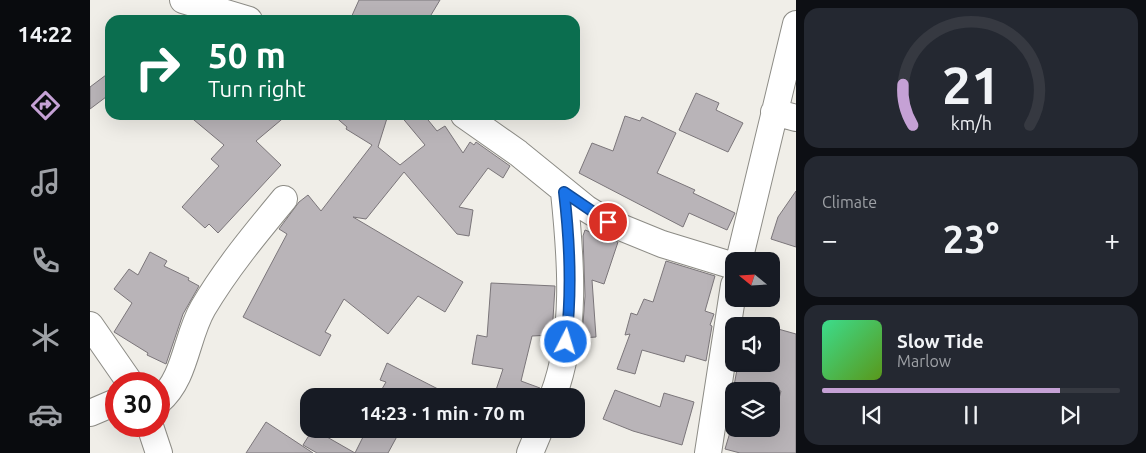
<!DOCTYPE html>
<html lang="en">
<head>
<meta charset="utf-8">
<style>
	body { margin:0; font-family:Ubuntu,sans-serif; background:#242831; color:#f1f3f6; height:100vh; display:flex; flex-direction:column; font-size:19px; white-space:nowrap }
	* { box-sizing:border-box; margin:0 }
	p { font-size:16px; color:#9ea1a6 }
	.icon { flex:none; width:28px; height:28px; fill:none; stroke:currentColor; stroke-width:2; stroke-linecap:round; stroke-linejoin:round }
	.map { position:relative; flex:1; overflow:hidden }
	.sheet { display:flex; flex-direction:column; gap:8px; padding:8px; background:#0d0f14; width:350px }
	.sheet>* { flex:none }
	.hud { position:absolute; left:15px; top:15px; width:475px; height:105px; border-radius:15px; box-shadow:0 5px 20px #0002; background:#0b6e4f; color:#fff; overflow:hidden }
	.needle { width:32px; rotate:288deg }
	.buttons { position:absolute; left:635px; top:252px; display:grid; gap:10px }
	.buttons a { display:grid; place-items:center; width:55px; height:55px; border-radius:10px; background:#171b24; box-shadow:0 5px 20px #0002; font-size:25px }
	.speed { position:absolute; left:15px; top:372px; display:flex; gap:10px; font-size:25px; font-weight:700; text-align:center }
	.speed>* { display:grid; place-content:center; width:65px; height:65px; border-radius:50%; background:#171b24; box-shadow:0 5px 20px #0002; line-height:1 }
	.speed .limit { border:8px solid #d22; background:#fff; color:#111 }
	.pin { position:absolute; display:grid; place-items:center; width:42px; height:42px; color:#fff; margin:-21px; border:2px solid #fff; border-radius:50%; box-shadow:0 1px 5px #0007 }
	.me { position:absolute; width:55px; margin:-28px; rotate:5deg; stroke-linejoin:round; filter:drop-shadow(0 0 4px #0008) }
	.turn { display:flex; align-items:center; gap:18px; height:105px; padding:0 20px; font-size:22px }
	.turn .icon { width:65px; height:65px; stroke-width:2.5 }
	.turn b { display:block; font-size:35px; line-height:42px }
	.big { font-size:38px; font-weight:600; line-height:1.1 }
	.sheet .widget { flex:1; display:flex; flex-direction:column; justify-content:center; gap:8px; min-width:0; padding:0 18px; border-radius:15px; background:#242831 }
	.sheet .dial { align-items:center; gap:0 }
	.dial svg { height:130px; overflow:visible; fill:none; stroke:#363941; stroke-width:7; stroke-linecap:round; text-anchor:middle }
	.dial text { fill:#f1f3f6; stroke:none }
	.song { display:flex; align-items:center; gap:15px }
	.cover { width:60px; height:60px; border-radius:8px; background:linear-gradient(135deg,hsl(150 70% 55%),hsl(90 70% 35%)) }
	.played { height:5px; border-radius:2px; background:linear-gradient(90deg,#c5a1d5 80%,#363941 80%) }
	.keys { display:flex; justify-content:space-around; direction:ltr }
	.heat { display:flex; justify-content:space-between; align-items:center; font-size:28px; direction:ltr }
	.trip { position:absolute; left:210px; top:388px; width:285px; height:50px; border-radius:15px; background:#171b24; box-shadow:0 5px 20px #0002; font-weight:600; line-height:50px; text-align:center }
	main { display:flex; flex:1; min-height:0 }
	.tabs { display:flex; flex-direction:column; width:90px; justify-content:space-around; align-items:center; background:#090b0e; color:#9ea1a6 }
	.tabs .icon { width:35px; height:35px }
	.tabs .selected { color:#c5a1d5 }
	.tabs b { font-size:22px; color:#f1f3f6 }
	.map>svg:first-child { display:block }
</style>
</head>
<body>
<main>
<nav class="tabs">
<b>14:22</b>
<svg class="icon selected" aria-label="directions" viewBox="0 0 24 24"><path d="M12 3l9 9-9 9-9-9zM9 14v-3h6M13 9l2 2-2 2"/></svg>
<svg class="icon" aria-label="music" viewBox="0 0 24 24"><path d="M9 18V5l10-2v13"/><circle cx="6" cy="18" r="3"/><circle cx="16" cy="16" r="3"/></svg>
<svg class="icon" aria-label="phone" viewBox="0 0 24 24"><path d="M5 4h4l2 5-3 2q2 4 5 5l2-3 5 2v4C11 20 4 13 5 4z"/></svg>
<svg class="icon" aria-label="climate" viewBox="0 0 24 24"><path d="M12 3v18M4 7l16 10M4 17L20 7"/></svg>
<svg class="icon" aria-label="car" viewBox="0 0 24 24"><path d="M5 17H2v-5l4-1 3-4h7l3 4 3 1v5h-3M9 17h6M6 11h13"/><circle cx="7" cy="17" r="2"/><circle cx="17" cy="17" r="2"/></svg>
</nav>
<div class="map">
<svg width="706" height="453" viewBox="0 0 706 453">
	<rect width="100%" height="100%" fill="#f0eee8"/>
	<!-- building -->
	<path fill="#b9b4b8" stroke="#7b767a" d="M 269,0 L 350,0 L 338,20 L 260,20 Z
		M 20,72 L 20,94 L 0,109 L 0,87 Z
		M 606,93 L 629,103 L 626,110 L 653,123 L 638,152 L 589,130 Z
		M 98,115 L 197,115 L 166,141 L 191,165 L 128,233 L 119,224 L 115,228 L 92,207 L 129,166 L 121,159 L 134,145 Z
		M 243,115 L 298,115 L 288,147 L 310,165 L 335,145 L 310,115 L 334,115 L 347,131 L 355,126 L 373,153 L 380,142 L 384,145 L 386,142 L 420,166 L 413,178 L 398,168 L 369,207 L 383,210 L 379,236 L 367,234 L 314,172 L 276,219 L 263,217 L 373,282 L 355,312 L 328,296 L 298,334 L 254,299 L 235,332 L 241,335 L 230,356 L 153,317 L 197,234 L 189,229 L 209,202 L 218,195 L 231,211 L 282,145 L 256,129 L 257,127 Z
		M 535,116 L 550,121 L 552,117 L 586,133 L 567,173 L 605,190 L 603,193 L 645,213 L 637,230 L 599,213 L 593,227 L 489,173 L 502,143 L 523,151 Z
		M 706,191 L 706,247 L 681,239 L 688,217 Z
		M 495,230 L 528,242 L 514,284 L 502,280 L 506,337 L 492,338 L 495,296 L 493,236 Z
		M 60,252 L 77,261 L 74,266 L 99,278 L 98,280 L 109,286 L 93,314 L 76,364 L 57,355 L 58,353 L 24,332 L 42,303 L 24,289 L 39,269 L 48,275 Z
		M 576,261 L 625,276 L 615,311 L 624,314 L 620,325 L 622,326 L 616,361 L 596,355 L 594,362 L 552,350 L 545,374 L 527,369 L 540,334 L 535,335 L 541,313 L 547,315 L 554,299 L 563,302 Z
		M 401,283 L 465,286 L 462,335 L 442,336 L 431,381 L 450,388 L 448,396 L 404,396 L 413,369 L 382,364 L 387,335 L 397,337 Z
		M 681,327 L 706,334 L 706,453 L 650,453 L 635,449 L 641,429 L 681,429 L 691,391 L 643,391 L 648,364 L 681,364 Z
		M 297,363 L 348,389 L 344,396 L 288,396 L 296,382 L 290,380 Z
		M 525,390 L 570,407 L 574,393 L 604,402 L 592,445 L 543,431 L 513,419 Z
		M 176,422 L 223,453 L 156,453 Z
		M 223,429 L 265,453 L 277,429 L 311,429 L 298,453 L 227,453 L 213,445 Z"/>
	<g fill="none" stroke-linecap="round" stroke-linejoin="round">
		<defs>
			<path id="street" d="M 93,0 L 159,20
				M 684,112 L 706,118
				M 374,115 L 428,153 L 497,209 L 518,222 L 572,244 L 644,266
				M 649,261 L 706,24
				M 0,325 L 41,384
				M 463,396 C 487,333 481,259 474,192
				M 69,401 C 96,378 96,337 113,308 C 136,269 165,234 194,199
				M 0,413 L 26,402
				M 60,426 L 69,453
				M 440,453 L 450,429
				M 618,453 L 644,285"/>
		</defs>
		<!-- street casing -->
		<use href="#street" stroke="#8d8c86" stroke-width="28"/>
		<!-- street -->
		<use href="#street" stroke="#fff" stroke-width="26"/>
	</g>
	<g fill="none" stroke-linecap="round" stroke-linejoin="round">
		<defs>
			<path id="route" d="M 476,342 C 482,293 480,242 474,192 L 518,222"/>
		</defs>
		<!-- route casing -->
		<use href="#route" stroke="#114b97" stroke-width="12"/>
		<!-- route -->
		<use href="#route" stroke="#1a73e8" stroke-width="9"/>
	</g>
</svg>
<div class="buttons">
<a><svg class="needle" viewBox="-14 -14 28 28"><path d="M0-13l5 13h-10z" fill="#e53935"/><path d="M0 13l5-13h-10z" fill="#9ea1a6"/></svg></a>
<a><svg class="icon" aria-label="sound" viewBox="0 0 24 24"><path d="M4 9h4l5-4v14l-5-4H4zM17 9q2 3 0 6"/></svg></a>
<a><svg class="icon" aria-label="layers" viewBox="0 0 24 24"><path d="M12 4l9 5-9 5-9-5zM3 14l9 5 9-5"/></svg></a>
</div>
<div class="speed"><div class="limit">30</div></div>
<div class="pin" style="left:518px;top:222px;background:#d93025"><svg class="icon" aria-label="arrive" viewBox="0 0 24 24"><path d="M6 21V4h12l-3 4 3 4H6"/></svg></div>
<svg class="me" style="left:476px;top:342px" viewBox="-20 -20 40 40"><circle r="17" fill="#1a73e8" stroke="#fff" stroke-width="3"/><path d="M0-11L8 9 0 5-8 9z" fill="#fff"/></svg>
<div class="trip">14:23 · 1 min · 70 m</div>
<div class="hud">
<div class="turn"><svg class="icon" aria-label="right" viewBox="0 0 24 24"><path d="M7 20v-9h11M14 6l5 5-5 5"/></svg><div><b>50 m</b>Turn right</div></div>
</div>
</div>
<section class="sheet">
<div class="widget dial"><svg viewBox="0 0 100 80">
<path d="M14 69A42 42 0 1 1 86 69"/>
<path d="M14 69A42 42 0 0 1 8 44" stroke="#c5a1d5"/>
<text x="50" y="56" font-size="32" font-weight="700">21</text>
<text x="50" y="72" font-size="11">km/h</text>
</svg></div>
<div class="widget"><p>Climate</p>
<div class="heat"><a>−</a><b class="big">23°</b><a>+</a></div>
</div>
<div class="widget">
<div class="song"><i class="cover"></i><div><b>Slow Tide</b><p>Marlow</p></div></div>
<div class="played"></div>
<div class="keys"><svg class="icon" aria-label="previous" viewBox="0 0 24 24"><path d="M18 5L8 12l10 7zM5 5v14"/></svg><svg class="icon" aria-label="pause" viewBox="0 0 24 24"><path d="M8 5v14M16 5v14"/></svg><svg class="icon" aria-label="next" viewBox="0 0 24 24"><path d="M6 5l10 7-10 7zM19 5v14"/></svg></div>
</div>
</section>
</main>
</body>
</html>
